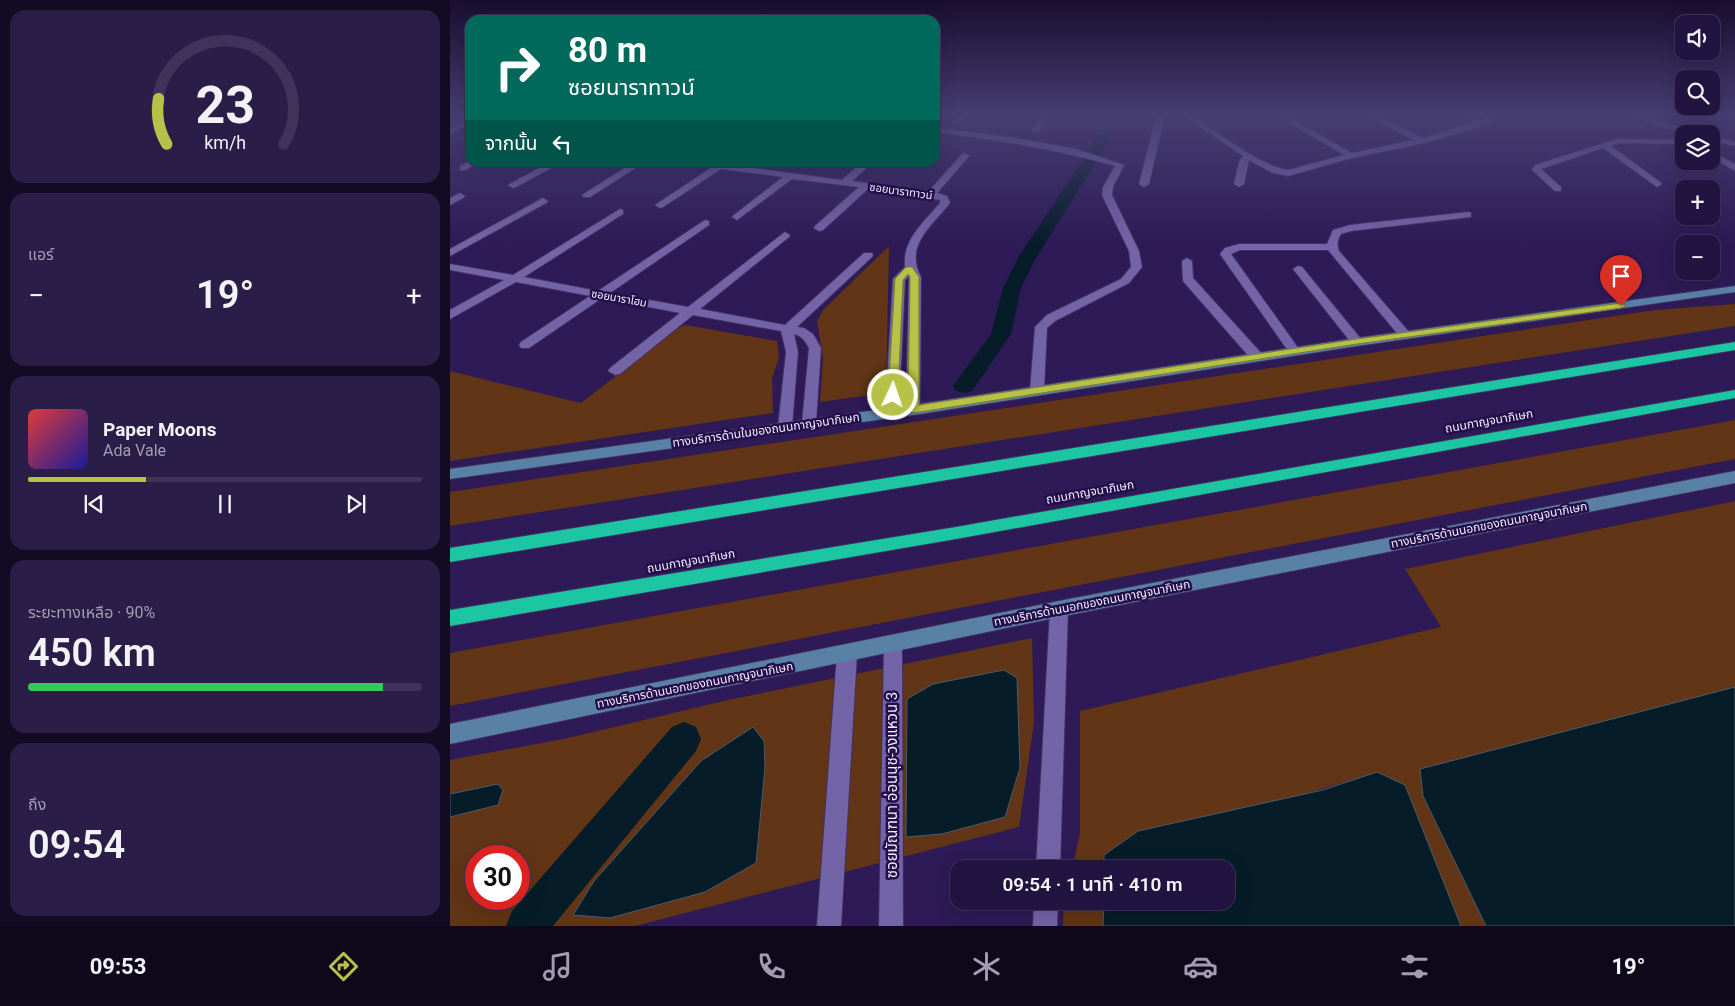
<!DOCTYPE html>
<html lang="th">
<head>
<meta charset="utf-8">
<style>
	body { margin:0; font-family:Roboto,"Noto Sans Thai",sans-serif; background:#2a1d47; color:#f1f3f6; height:100vh; display:flex; flex-direction:column; font-size:19px; white-space:nowrap }
	* { box-sizing:border-box; margin:0 }
	p { font-size:16px; color:#a29eb1 }
	.icon { flex:none; width:28px; height:28px; fill:none; stroke:currentColor; stroke-width:2; stroke-linecap:round; stroke-linejoin:round }
	.map { position:relative; flex:1; overflow:hidden }
	.sheet { display:flex; flex-direction:column; gap:10px; padding:10px; background:#130b23; width:450px }
	.sheet>* { flex:none }
	.hud { position:absolute; left:15px; top:15px; width:475px; height:152px; border-radius:15px; box-shadow:0 5px 20px #0002,0 0 0 1px #3f3359; background:#00695c; color:#fff; overflow:hidden }
	.fabs { position:absolute; left:1225px; top:15px; display:grid; gap:10px }
	.fabs a { display:grid; place-items:center; width:45px; height:45px; border-radius:10px; background:#221440; box-shadow:0 5px 20px #0002,0 0 0 1px #3f3359; font-size:25px }
	.speed { position:absolute; left:15px; top:845px; display:flex; gap:10px; font-size:25px; font-weight:700; text-align:center }
	.speed>* { display:grid; place-content:center; width:65px; height:65px; border-radius:50%; background:#221440; box-shadow:0 5px 20px #0002,0 0 0 1px #3f3359; line-height:1 }
	.speed .limit { border:8px solid #d22; background:#fff; color:#111 }
	.pin { position:absolute; display:grid; place-items:center; width:42px; height:42px; color:#fff; margin:-51px -21px; border-radius:50% 50% 50% 0; rotate:-45deg; box-shadow:0 0 5px #0007 }
	.pin .icon { rotate:45deg }
	.me { position:absolute; width:55px; margin:-28px; rotate:3deg; stroke-linejoin:round; filter:drop-shadow(0 0 4px #0008) }
	.turn { display:flex; align-items:center; gap:18px; height:105px; padding:0 20px; font-size:22px }
	.turn .icon { width:65px; height:65px; stroke-width:2.5 }
	.turn b { display:block; font-size:35px; line-height:42px }
	.then { display:flex; align-items:center; height:48px; padding:0 20px; background:#0003; gap:10px; font-size:19px }
	.big { font-size:38px; font-weight:600; line-height:1.1 }
	.sheet .widget { flex:1; display:flex; flex-direction:column; justify-content:center; gap:8px; min-width:0; padding:0 18px; border-radius:15px; background:#2a1d47 }
	.sheet .dial { align-items:center; gap:0 }
	.dial svg { height:130px; overflow:visible; fill:none; stroke:#3f3359; stroke-width:7; stroke-linecap:round; text-anchor:middle }
	.dial text { fill:#f1f3f6; stroke:none }
	.song { display:flex; align-items:center; gap:15px }
	.cover { width:60px; height:60px; border-radius:8px; background:linear-gradient(135deg,hsl(0 70% 55%),hsl(240 70% 35%)) }
	.played { height:5px; border-radius:2px; background:linear-gradient(90deg,#b8c147 30%,#3f3359 30%) }
	.keys { display:flex; justify-content:space-around; direction:ltr }
	.heat { display:flex; justify-content:space-between; align-items:center; font-size:28px; direction:ltr }
	.charge { height:8px; border-radius:4px; background:linear-gradient(90deg,#34c759 90%,#3f3359 0) }
	.trip { position:absolute; left:500px; top:860px; width:285px; height:50px; border-radius:15px; background:#221440; box-shadow:0 5px 20px #0002,0 0 0 1px #3f3359; font-weight:600; line-height:50px; text-align:center }
	.tab-bar { display:flex; height:80px; justify-content:space-around; align-items:center; background:#0e081a; color:#a29eb1 }
	.tab-bar .icon { width:35px; height:35px }
	.tab-bar .current { color:#b8c147 }
	.tab-bar b { font-size:22px; color:#f1f3f6 }
	main { display:flex; flex:1; min-height:0 }
	.map>svg:first-child { display:block }
</style>
</head>
<body>
<main>
<section class="sheet">
<div class="widget dial"><svg viewBox="0 0 100 80">
<path d="M14 69A42 42 0 1 1 86 69"/>
<path d="M14 69A42 42 0 0 1 9 41" stroke="#b8c147"/>
<text x="50" y="56" font-size="32" font-weight="700">23</text>
<text x="50" y="72" font-size="11">km/h</text>
</svg></div>
<div class="widget"><p>แอร์</p>
<div class="heat"><a>−</a><b class="big">19°</b><a>+</a></div>
</div>
<div class="widget">
<div class="song"><i class="cover"></i><div><b>Paper Moons</b><p>Ada Vale</p></div></div>
<div class="played"></div>
<div class="keys"><svg class="icon" aria-label="previous" viewBox="0 0 24 24"><path d="M18 5L8 12l10 7zM5 5v14"/></svg><svg class="icon" aria-label="pause" viewBox="0 0 24 24"><path d="M8 5v14M16 5v14"/></svg><svg class="icon" aria-label="next" viewBox="0 0 24 24"><path d="M6 5l10 7-10 7zM19 5v14"/></svg></div>
</div>
<div class="widget"><p>ระยะทางเหลือ · 90%</p><b class="big">450 km</b><div class="charge"></div></div>
<div class="widget"><p>ถึง</p><b class="big">09:54</b></div>
</section>
<div class="map">
<svg width="1285" height="926" viewBox="0 0 1285 926">
	<rect width="100%" height="100%" fill="#2d1a56"/>
	<!-- green -->
	<path fill="#613515" fill-rule="evenodd" d="M 439,246 L 436,393 L 370,402 L 373,358 L 367,321 L 373,310 Z
		M 1285,304 L 1285,326 L 0,526 L 0,492 L 1205,310 Z
		M 235,325 L 327,341 L 329,357 L 322,379 L 323,413 L 0,461 L 0,371 L 131,403 L 228,328 Z
		M 1285,420 L 1285,459 L 0,706 L 0,653 Z
		M 1285,501 L 1285,687 L 970,770 L 973,796 L 1036,926 L 1011,926 L 955,785 L 927,772 L 655,855 L 654,869 L 622,869 L 630,833 L 630,711 L 991,627 L 955,569 Z
		M 582,638 L 584,722 L 569,827 L 185,926 L 0,926 L 0,760 L 118,738 L 278,700 ZM 26,856 L 69,856 L 69,899 L 26,899 Z
		M 614,901 L 654,901 L 653,926 L 613,926 Z"/>
	<!-- water -->
	<path fill="#061d29" stroke="#4c5c69" d="M 554,670 L 567,678 L 570,768 L 555,817 L 492,834 L 456,837 L 457,699 L 483,684 Z
		M 1285,687 L 1285,926 L 1036,926 L 973,796 L 970,769 Z
		M 303,727 L 314,741 L 315,767 L 306,863 L 255,892 L 160,918 L 123,915 L 144,881 L 251,761 Z
		M 927,772 L 955,785 L 1011,926 L 653,926 L 654,901 L 776,901 L 776,869 L 654,869 L 654,855 L 688,831 L 873,790 Z
		M 48,784 L 53,790 L 48,805 L 0,817 L 0,794 Z"/>
	<g fill="none" stroke-linecap="round" stroke-linejoin="round">
		<!-- canal -->
		<path fill="#061d29" fill-rule="evenodd" d="M 654,134 L 661,138 L 586,258 L 571,288 L 561,334 L 522,391 L 514,393 L 506,391 L 503,386 L 541,334 L 553,288 L 568,258 L 649,135 Z
			M 234,722 L 246,727 L 251,739 L 246,751 L 103,926 L 56,926 L 62,911 L 222,727 Z"/>
		<defs>
			<path id="street" d="M 509,114 L 517,114 L 510,123 L 504,123 L 503,121 Z
				M 593,114 L 601,114 L 589,132 L 583,132 L 582,130 Z
				M 707,114 L 715,114 L 699,184 L 694,187 L 689,184 Z
				M 731,114 L 740,114 C 766,131 808,165 838,170 L 894,155 L 824,114 L 833,114 L 902,153 L 964,140 L 914,114 L 924,114 L 973,138 L 1023,122 L 1008,114 L 1018,114 L 1031,120 L 1041,114 L 1050,114 L 1035,125 L 975,143 L 902,158 L 838,176 L 823,173 L 799,160 L 794,184 L 789,187 L 784,184 L 789,162 L 793,156 Z
				M 1174,114 L 1186,114 L 1252,134 L 1238,134 Z
				M 1278,114 L 1285,114 L 1285,117 Z
				M 20,120 L 20,125 L 0,133 L 0,128 Z
				M 485,128 L 560,137 L 626,149 L 674,165 L 663,187 L 662,195 L 689,251 L 692,267 L 679,283 L 605,321 L 597,328 L 594,390 L 592,393 L 587,394 L 580,390 L 585,327 L 597,315 L 671,279 L 681,267 L 679,251 L 652,195 L 653,187 L 665,166 C 606,149 546,140 485,132 Z
				M 1261,136 L 1285,142 L 1285,146 L 1261,141 Z
				M 1167,139 L 1234,140 L 1234,144 L 1168,143 L 1161,146 L 1210,182 L 1212,184 L 1207,187 L 1153,148 L 1091,169 L 1111,187 L 1111,191 L 1105,191 L 1082,170 L 1085,165 Z
				M 1261,151 L 1285,164 L 1285,171 L 1261,157 Z
				M 513,153 L 520,155 L 487,193 L 497,196 L 500,203 C 482,226 454,245 471,277 L 470,410 L 468,413 L 458,413 L 456,410 L 459,276 L 455,280 L 449,412 L 447,415 L 437,415 L 435,412 L 443,279 L 455,267 C 452,240 474,222 490,203 L 490,200 L 418,189 L 373,230 L 369,231 L 364,228 L 365,226 L 409,187 L 342,179 L 287,220 L 282,217 L 284,215 L 333,177 L 271,169 L 213,207 L 210,208 L 205,205 L 261,168 L 231,162 L 259,162 L 392,180 L 413,162 L 423,162 L 402,181 L 479,191 Z
				M 20,161 L 20,162 L 28,162 L 16,170 L 10,170 L 10,166 Z
				M 100,162 L 112,162 L 66,187 L 63,188 L 58,185 Z
				M 184,162 L 195,162 L 140,197 L 134,197 L 132,195 Z
				M 10,193 L 15,196 L 13,198 L 0,205 L 0,198 Z
				M 93,198 L 98,201 L 96,203 L 0,256 L 0,249 Z
				M 170,209 L 173,210 L 173,214 L 74,277 L 148,291 L 255,220 L 259,221 L 259,225 L 160,293 L 238,307 L 335,232 L 340,235 L 339,237 L 250,309 L 335,325 L 414,253 L 422,253 L 423,255 L 422,257 L 347,327 L 354,328 L 363,334 L 371,348 L 366,423 L 364,426 L 354,426 L 352,423 L 359,348 C 355,341 352,336 344,334 L 348,352 L 342,427 L 340,430 L 330,430 L 328,427 L 336,352 L 331,331 L 243,315 L 170,374 L 165,375 L 158,371 L 160,368 L 230,313 L 152,298 L 79,348 L 71,348 L 69,345 L 71,342 L 140,296 L 66,282 L 0,319 L 0,310 L 54,280 L 0,270 L 0,264 L 63,275 Z
				M 1018,212 L 1021,213 L 1021,217 L 901,231 L 891,234 C 887,240 887,245 889,251 L 959,332 L 961,335 L 959,338 L 951,338 L 878,250 L 790,250 L 781,254 L 851,352 L 849,355 L 841,355 L 770,254 L 775,248 L 789,244 L 877,244 L 883,230 L 900,225 Z
				M 737,258 L 742,261 L 743,278 L 812,354 L 813,357 L 812,360 L 802,360 L 733,281 L 732,261 Z
				M 848,266 L 852,267 L 911,339 L 913,342 L 911,345 L 903,345 L 843,269 Z
				M 609,601 L 615,604 L 618,609 L 610,869 L 586,869 L 600,609 L 603,604 Z
				M 443,636 L 450,638 L 452,644 L 453,926 L 429,926 L 434,644 L 436,638 Z
				M 397,645 L 404,648 L 407,654 L 391,926 L 367,926 L 387,654 L 390,648 Z
				M 584,901 L 608,901 L 607,926 L 583,926 Z"/>
			<path id="secondary" d="M 1285,286 L 1285,292 L 907,346 L 463,415 L 0,479 L 0,469 L 463,405 L 907,338 Z
				M 1285,471 L 1285,483 L 609,617 L 0,744 L 0,724 L 609,601 Z"/>
			<path id="highway" d="M 1285,342 L 1285,350 L 0,562 L 0,548 Z
				M 1285,390 L 1285,398 L 506,539 L 0,626 L 0,610 L 506,527 Z"/>
		</defs>
		<!-- street casing -->
		<use href="#street" stroke="#433061" stroke-width="2"/>
		<!-- secondary casing -->
		<use href="#secondary" stroke="#433061" stroke-width="2"/>
		<!-- highway casing -->
		<use href="#highway" stroke="#433061" stroke-width="2"/>
		<!-- street -->
		<use href="#street" fill="#7364a7" fill-rule="evenodd"/>
		<!-- secondary -->
		<use href="#secondary" fill="#5981a6" fill-rule="evenodd"/>
		<!-- highway -->
		<use href="#highway" fill="#1dc6a2" fill-rule="evenodd"/>
	</g>
	<!-- sky -->
	<linearGradient id="sky" x2="0" y2="1"><stop stop-color="#190e2f"/><stop offset="0.47" stop-color="#463e73"/><stop offset="1" stop-color="#463e73" stop-opacity="0"/></linearGradient>
	<rect width="1285" height="244" fill="url(#sky)"/>
	<!-- route -->
	<path fill="#b8c147" stroke="#787d2e" d="M 456,267 L 462,267 L 469,277 L 469,405 L 907,339 L 1171,303 L 1176,306 L 1171,308 L 907,344 L 463,413 L 458,410 L 460,277 L 458,274 L 453,280 L 448,395 L 443,398 L 438,395 L 445,279 Z"/>
	<g text-anchor="middle" stroke-width="5" stroke-linejoin="round" paint-order="stroke">
		<!-- far-street labels -->
		<g font-size="11" fill="#f1eefe" stroke="#240f4b">
			<text transform="translate(451 191) rotate(8)" y="4">ซอยนาราทาวน์</text>
			<text transform="translate(169 298) rotate(10)" y="4">ซอยนาราโฮม</text>
		</g>
		<!-- street labels -->
		<g font-size="12" fill="#f1eefe" stroke="#240f4b">
			<text transform="translate(1039 421) rotate(-10)" y="4">ถนนกาญจนาภิเษก</text>
			<text transform="translate(316 430) rotate(-8)" y="4">ทางบริการด้านในของถนนกาญจนาภิเษก</text>
			<text transform="translate(640 492) rotate(-10)" y="4">ถนนกาญจนาภิเษก</text>
			<text transform="translate(1039 525) rotate(-11)" y="4">ทางบริการด้านนอกของถนนกาญจนาภิเษก</text>
			<text transform="translate(241 561) rotate(-10)" y="4">ถนนกาญจนาภิเษก</text>
			<text transform="translate(642 603) rotate(-11)" y="4">ทางบริการด้านนอกของถนนกาญจนาภิเษก</text>
			<text transform="translate(245 685) rotate(-11)" y="4">ทางบริการด้านนอกของถนนกาญจนาภิเษก</text>
		</g>
		<!-- near-street labels -->
		<g font-size="15" fill="#f1eefe" stroke="#240f4b">
			<text transform="translate(442 785) rotate(-90)" y="5">ซอยมัณฑนา อ่อนนุช-วงแหวน 3</text>
		</g>
	</g>
</svg>
<div class="fabs">
<a><svg class="icon" aria-label="sound" viewBox="0 0 24 24"><path d="M4 9h4l5-4v14l-5-4H4zM17 9q2 3 0 6"/></svg></a>
<a><svg class="icon" aria-label="search" viewBox="0 0 24 24"><circle cx="10" cy="10" r="6"/><path d="M15 15l6 6"/></svg></a>
<a><svg class="icon" aria-label="layers" viewBox="0 0 24 24"><path d="M12 4l9 5-9 5-9-5zM3 14l9 5 9-5"/></svg></a>
<a>+</a>
<a>−</a>
</div>
<div class="speed"><div class="limit">30</div></div>
<div class="pin" style="left:1171px;top:306px;background:#d93025"><svg class="icon" aria-label="arrive" viewBox="0 0 24 24"><path d="M6 21V4h12l-3 4 3 4H6"/></svg></div>
<svg class="me" style="left:443px;top:395px" viewBox="-20 -20 40 40"><circle r="17" fill="#b8c147" stroke="#fff" stroke-width="3"/><path d="M0-11L8 9 0 5-8 9z" fill="#fff"/></svg>
<div class="trip">09:54 · 1 นาที · 410 m</div>
<div class="hud">
<div class="turn"><svg class="icon" aria-label="right" viewBox="0 0 24 24"><path d="M7 20v-9h11M14 6l5 5-5 5"/></svg><div><b>80 m</b>ซอยนาราทาวน์</div></div>
<div class="then">จากนั้น<svg class="icon" aria-label="left" viewBox="0 0 24 24"><path d="M17 20v-9H6M10 6l-5 5 5 5"/></svg></div>
</div>
</div>
</main>
<nav class="tab-bar">
<b>09:53</b>
<svg class="icon current" aria-label="directions" viewBox="0 0 24 24"><path d="M12 3l9 9-9 9-9-9zM9 14v-3h6M13 9l2 2-2 2"/></svg>
<svg class="icon" aria-label="music" viewBox="0 0 24 24"><path d="M9 18V5l10-2v13"/><circle cx="6" cy="18" r="3"/><circle cx="16" cy="16" r="3"/></svg>
<svg class="icon" aria-label="phone" viewBox="0 0 24 24"><path d="M5 4h4l2 5-3 2q2 4 5 5l2-3 5 2v4C11 20 4 13 5 4z"/></svg>
<svg class="icon" aria-label="climate" viewBox="0 0 24 24"><path d="M12 3v18M4 7l16 10M4 17L20 7"/></svg>
<svg class="icon" aria-label="car" viewBox="0 0 24 24"><path d="M5 17H2v-5l4-1 3-4h7l3 4 3 1v5h-3M9 17h6M6 11h13"/><circle cx="7" cy="17" r="2"/><circle cx="17" cy="17" r="2"/></svg>
<svg class="icon" aria-label="filters" viewBox="0 0 24 24"><path d="M4 7h16M4 17h16"/><circle cx="9" cy="7" r="2"/><circle cx="15" cy="17" r="2"/></svg>
<b>19°</b>
</nav>
</body>
</html>
